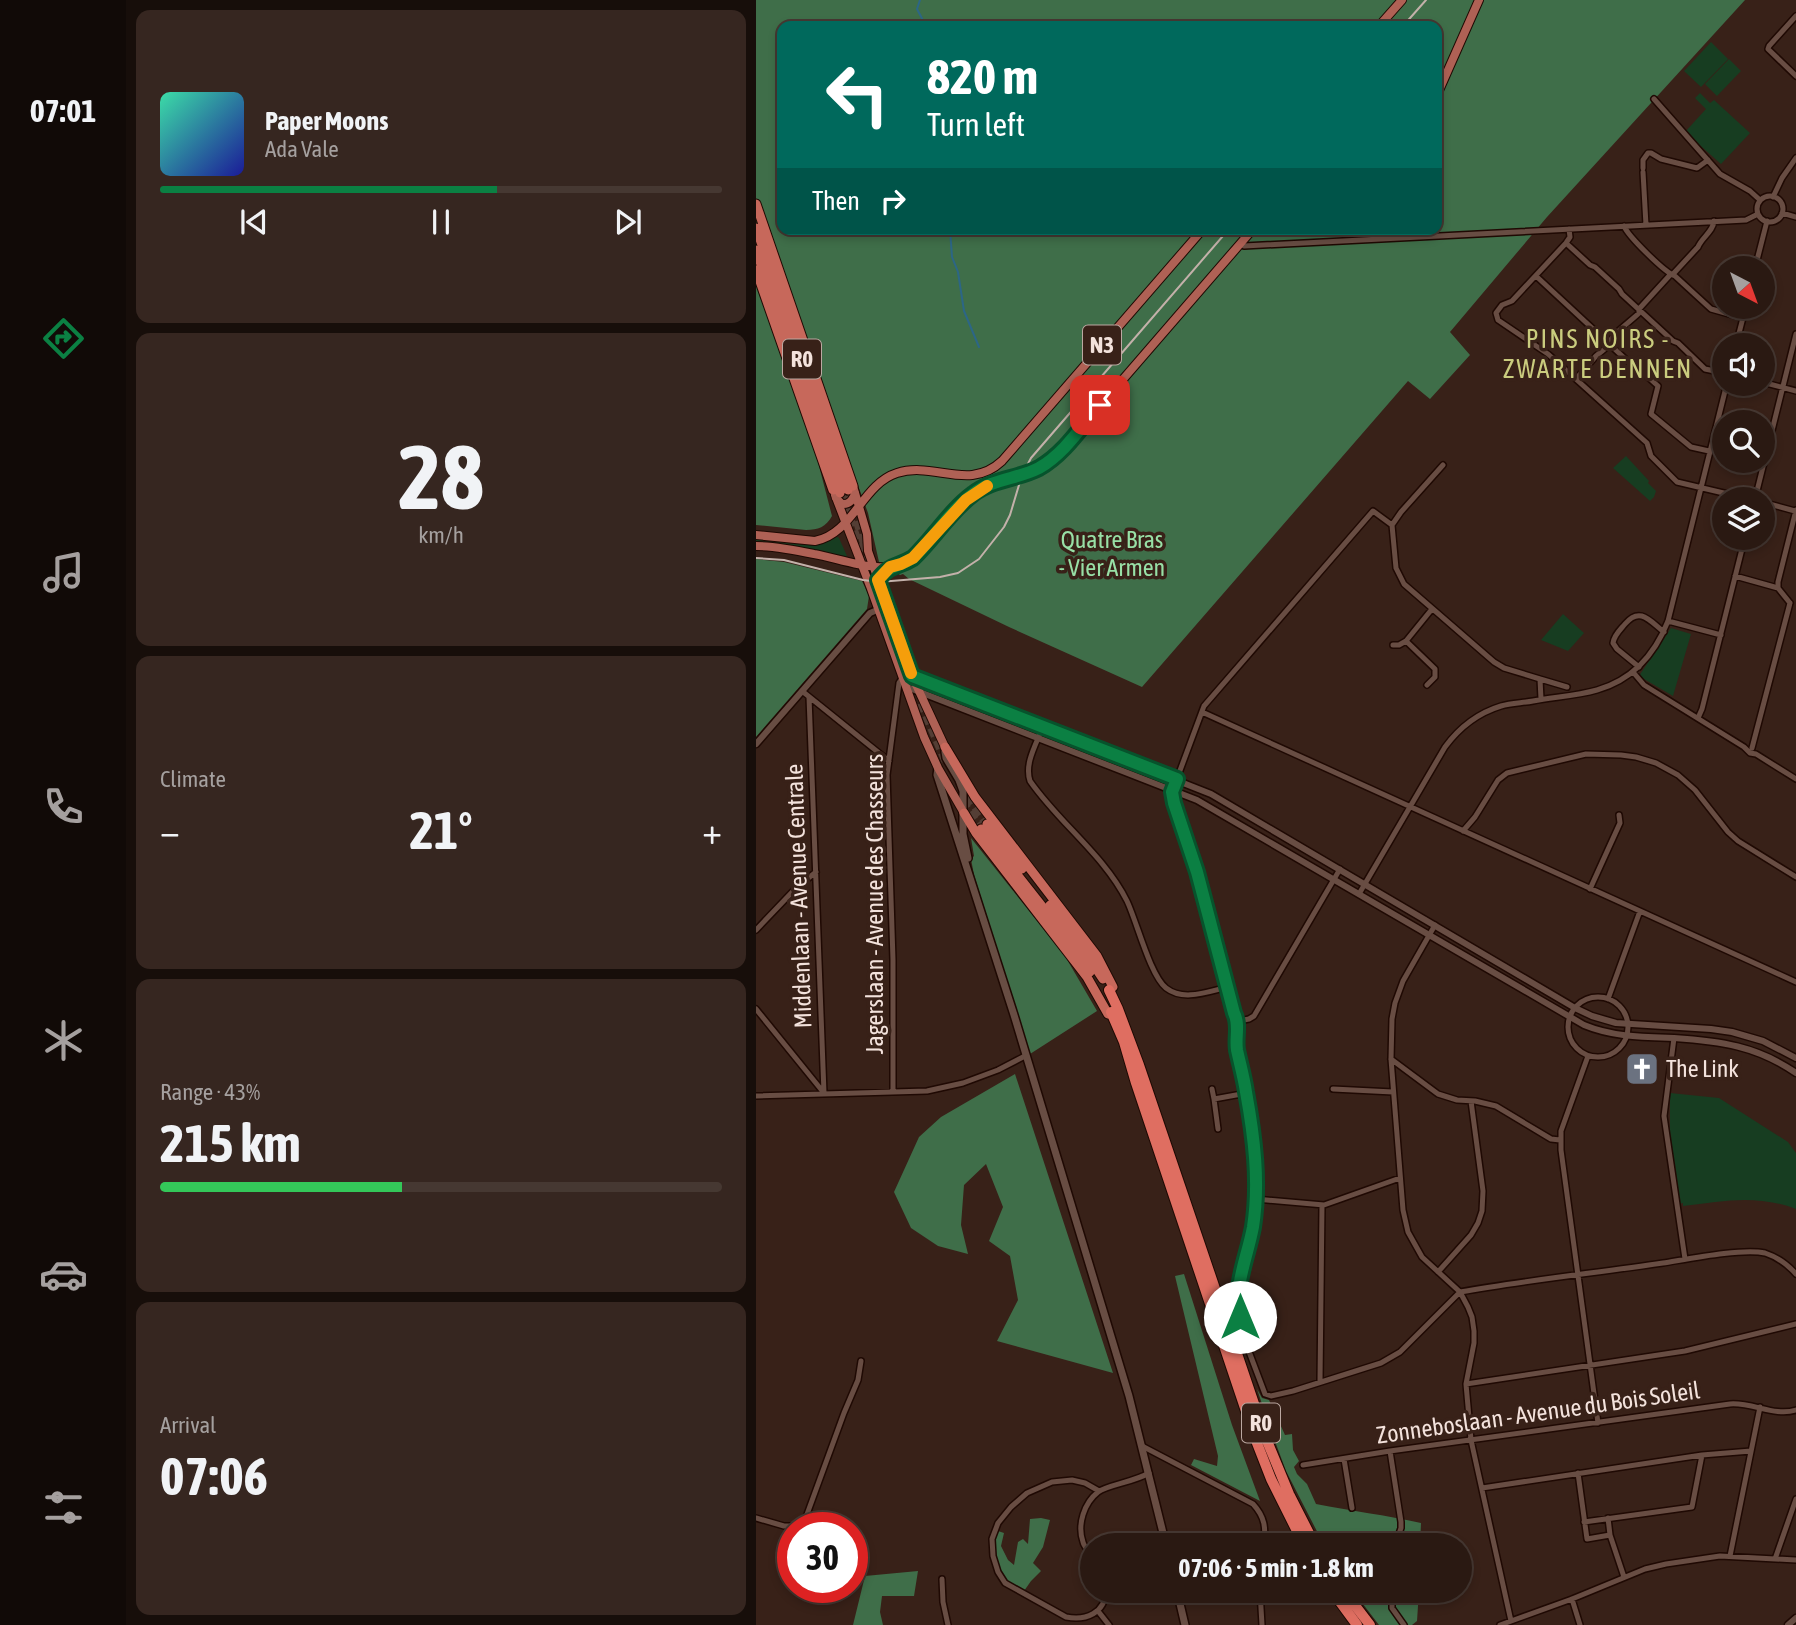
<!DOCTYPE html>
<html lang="en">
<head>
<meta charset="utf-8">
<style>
	body { margin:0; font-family:"Asap Condensed",sans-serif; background:#362620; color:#f1f3f6; height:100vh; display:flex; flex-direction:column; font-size:26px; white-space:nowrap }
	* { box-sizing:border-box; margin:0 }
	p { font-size:23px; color:#a5a09f }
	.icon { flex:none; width:38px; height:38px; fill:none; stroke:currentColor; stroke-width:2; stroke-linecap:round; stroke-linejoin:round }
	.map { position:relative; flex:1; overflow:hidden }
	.sheet { display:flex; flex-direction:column; gap:10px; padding:10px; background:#170e0a; width:630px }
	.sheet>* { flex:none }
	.top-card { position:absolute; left:21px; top:21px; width:665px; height:214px; border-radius:14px; box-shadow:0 4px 10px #0003,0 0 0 2px #463832; background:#00695c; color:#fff; overflow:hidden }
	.needle { width:46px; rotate:139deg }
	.controls { position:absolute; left:956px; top:256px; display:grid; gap:14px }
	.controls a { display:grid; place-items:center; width:63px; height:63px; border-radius:50%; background:#2a1912; box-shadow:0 4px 10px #0003,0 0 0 2px #463832; font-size:35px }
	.speed { position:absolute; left:21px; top:1512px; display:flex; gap:14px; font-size:35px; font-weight:700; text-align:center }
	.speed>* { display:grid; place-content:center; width:91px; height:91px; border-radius:50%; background:#2a1912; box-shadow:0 4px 10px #0003,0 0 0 2px #463832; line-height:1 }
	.speed .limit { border:10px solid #d22; background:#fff; color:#111 }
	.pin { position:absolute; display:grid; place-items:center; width:60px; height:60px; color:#fff; margin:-30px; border-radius:14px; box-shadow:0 4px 10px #0006 }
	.me { position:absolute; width:77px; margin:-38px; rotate:0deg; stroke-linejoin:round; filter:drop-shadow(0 0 5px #0008) }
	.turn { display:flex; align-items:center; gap:24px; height:147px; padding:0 35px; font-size:32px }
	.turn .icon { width:91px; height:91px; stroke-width:2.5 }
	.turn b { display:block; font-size:49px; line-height:60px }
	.then { display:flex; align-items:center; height:66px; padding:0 35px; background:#0003; gap:14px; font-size:26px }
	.big { font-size:52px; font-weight:700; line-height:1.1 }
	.sheet .widget { flex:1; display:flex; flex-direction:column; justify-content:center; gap:10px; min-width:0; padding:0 24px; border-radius:14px; background:#362620 }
	.sheet .dial { align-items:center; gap:0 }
	.dial b { font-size:91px; line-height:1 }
	.song { display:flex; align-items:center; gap:21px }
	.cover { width:84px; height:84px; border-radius:10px; background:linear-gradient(135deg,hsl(160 70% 55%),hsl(240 70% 35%)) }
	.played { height:7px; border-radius:4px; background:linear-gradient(90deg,#0b8043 60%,#463832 60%) }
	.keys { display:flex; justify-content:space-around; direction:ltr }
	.heat { display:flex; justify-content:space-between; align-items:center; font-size:38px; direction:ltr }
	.charge { height:10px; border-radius:5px; background:linear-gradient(90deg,#34c759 43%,#463832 0) }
	.trip { position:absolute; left:324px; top:1533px; width:392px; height:70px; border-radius:35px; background:#2a1912; box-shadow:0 4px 10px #0003,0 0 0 2px #463832; font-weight:700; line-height:70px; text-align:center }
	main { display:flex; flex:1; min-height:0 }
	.dock { display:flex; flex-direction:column; width:126px; justify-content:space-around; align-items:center; background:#110a07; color:#a5a09f }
	.dock .icon { width:49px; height:49px }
	.dock .current { color:#0b8043 }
	.dock b { font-size:32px; color:#f1f3f6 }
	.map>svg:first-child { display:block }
</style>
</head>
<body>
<main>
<nav class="dock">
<b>07:01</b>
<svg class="icon current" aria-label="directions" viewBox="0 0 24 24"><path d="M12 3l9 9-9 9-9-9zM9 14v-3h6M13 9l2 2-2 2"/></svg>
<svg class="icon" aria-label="music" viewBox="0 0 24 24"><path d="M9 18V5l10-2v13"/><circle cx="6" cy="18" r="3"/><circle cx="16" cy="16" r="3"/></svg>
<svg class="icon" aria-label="phone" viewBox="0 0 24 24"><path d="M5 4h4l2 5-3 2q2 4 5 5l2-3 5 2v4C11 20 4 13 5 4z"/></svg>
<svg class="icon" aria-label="climate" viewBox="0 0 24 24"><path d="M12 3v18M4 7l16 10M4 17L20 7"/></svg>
<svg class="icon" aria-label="car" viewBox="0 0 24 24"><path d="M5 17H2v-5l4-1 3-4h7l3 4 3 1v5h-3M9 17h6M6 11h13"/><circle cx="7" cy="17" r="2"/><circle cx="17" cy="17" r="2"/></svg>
<svg class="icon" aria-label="filters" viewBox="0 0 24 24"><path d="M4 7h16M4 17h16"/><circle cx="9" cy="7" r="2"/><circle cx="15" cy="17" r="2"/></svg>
</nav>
<section class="sheet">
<div class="widget">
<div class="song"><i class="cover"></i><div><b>Paper Moons</b><p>Ada Vale</p></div></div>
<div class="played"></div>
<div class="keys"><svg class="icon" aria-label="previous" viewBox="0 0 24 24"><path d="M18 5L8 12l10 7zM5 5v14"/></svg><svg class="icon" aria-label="pause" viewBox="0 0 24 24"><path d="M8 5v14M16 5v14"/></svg><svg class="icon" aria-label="next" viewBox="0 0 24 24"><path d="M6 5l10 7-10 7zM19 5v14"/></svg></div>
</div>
<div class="widget dial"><b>28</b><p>km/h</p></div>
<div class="widget"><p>Climate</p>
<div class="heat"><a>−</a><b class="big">21°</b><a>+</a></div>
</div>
<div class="widget"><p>Range · 43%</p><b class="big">215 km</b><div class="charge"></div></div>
<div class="widget"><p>Arrival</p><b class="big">07:06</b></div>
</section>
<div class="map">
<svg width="1040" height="1625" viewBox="0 0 1040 1625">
	<rect width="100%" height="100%" fill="#382118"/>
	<!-- green -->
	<path fill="#173d21" d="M 955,42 L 972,59 L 945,87 L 928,71 Z
		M 973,59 L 985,71 L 961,96 L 949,84 Z
		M 944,93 L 954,103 L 958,100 L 994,133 L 965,164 L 929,132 L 950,109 L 939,98 Z
		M 870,456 L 893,481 L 892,483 L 900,491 L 898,497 L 894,501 L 857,468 Z
		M 80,536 L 83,538 L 91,556 L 89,558 L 0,543 L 0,538 C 26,541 58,552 80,536 Z
		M 807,614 L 828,633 L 812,651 L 785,640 Z
		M 915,628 L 935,634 L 917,696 L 883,676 Z
		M 914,1093 L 963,1098 L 1032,1142 L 1040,1153 L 1040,1209 C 999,1194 969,1201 927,1206 L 927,1203 L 923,1204 L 914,1137 Z"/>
	<!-- forest -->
	<path fill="#3f6e49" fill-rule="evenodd" d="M 0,0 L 989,0 L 791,217 L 694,332 L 714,355 L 674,399 L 652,381 L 386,687 L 253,627 L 153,579 L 147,574 L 144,575 L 131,564 L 123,562 L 112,513 L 90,452 L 62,462 L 76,516 C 70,527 62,530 50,530 L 0,525 ZM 26,26 L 681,26 L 681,229 L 26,229 Z
		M 0,559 L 28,562 L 106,581 L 113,596 L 111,609 L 0,737 Z
		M 215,838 L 309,956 L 341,1011 L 274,1054 L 218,875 L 215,859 L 218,856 Z
		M 259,1074 L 357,1373 L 241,1341 L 262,1300 L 254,1256 L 233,1241 L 247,1207 L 230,1164 L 208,1185 L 205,1225 L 212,1254 L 182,1246 L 155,1228 L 138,1192 L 163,1137 L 185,1117 Z
		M 428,1274 L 476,1425 L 504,1501 L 435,1465 L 438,1459 L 461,1466 L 462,1456 L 419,1276 Z
		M 501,1389 L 506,1398 L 513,1400 L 529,1435 L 536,1434 L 537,1450 L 543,1461 L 538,1467 L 541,1474 L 551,1484 L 560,1504 C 595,1511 630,1515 665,1523 L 664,1545 L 568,1545 L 530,1471 L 513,1425 Z
		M 285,1518 L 294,1520 L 287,1547 L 277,1563 L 285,1571 L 275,1581 L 268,1591 C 262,1588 253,1585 249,1580 C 240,1569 235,1544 242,1531 L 248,1533 L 245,1546 L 252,1560 L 258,1565 L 262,1542 L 267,1539 L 272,1544 L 274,1519 Z
		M 162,1571 L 158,1596 L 126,1596 L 124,1612 L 127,1625 L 97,1625 L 109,1576 Z
		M 597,1591 L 663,1591 L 661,1621 L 656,1625 L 623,1625 Z"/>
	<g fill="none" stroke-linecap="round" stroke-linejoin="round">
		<!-- stream -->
		<path stroke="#2c6686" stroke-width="2" d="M 164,0 L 161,9 L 170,26
			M 194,229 L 196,257 L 202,272 L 208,311 L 223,347"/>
		<!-- trunk-tunnel -->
		<path stroke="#543e35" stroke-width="9" stroke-dasharray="9 4.5" stroke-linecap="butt" d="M 84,493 L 110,565
			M 93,495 L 109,545
			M 165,703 L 190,761
			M 204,785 L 231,824
			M 206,801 L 225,829"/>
		<defs>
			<path id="minor" d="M 1040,16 L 1013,46 L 1012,49 L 1040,76
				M 898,99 L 964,174 L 994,191 L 1004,200
				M 887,168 L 887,160 L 892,153 L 895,153 L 905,159 L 941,168 L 952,160
				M 887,172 L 890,225
				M1001 209a13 13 0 1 1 26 0a13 13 0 1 1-26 0Z
				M 1017,197 L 1026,178 L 1040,158
				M 1026,213 L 1040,217
				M 868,226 C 872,236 908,272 919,276 L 955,309 L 987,318
				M 813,229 L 814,237 L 810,243 L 756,301 L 746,305 L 740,313 L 742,320 L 792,354 L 891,443 L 895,456 L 921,482 L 993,499
				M 485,243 L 488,246 L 990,220 L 1002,214
				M 810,243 L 834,265 L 839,267 L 863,289 L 866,294 L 917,341 L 922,343 L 949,369 L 968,373
				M 999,268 L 1011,221
				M 780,276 L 878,367 L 881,367 L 902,386 L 895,414 L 935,447 L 953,451
				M 980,345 L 990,306
				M 820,379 L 840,356 L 851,347 C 855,334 873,323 883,313 L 883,309 L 914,275 L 918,273 L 942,247 C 946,237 957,232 958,221
				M 1006,382 L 1040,391
				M 999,499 L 1040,334
				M 1006,502 L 1039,511
				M 636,525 L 645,512 L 687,465
				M 979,576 L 1022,588
				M 1034,603 L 1022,588 L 1022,582 L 1040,510
				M 912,621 L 965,635
				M 637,645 L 643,645 L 650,641
				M 883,667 L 861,649 L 857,643 C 858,635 864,630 869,624 C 884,606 894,621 908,632
				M 877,672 L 888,685 L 988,747 L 994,753 L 1000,754 L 1040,779
				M 784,679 L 811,687
				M 671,685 L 679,677 L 679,669 L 650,641 L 676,609
				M 46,691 L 133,761
				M 53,697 L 68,1093
				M 446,712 L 1040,982
				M 942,718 L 946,709 L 989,537
				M 287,726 C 281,743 268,763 274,781 C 303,823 348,855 371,901 C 381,922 394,975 410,988 C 428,1002 453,991 472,987
				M 996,748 L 1034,603
				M 707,831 L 719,817 L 742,780 L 751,773 L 830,754 L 865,755 L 880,757 L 900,763 L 922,775 L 939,790 L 972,832 L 982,841 L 1040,877
				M 834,889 L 864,823 L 863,815
				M 603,894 L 689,747 C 703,728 722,713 745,706 C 755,703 766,703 777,701 C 798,697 820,696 841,690 C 876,680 899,654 912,621 L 971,383
				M 679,925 L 647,981 L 639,1003 L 636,1019 L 635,1059 L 647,1210 L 652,1232 L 666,1257 L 704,1292 L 712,1307 L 716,1317 L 718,1331 L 718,1343 L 710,1384 L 715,1440 L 755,1621
				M 0,930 L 41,887 L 60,872
				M812 1027a30 30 0 1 1 60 0a30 30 0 1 1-60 0Z
				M 852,999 L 884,911
				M 0,1009 L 68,1093
				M 483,1021 L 493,1019 L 498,1016 L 584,869
				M 918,1038 L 908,1116 L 929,1259
				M 832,1056 L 805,1131 L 805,1150 L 842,1423
				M 635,1059 L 682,1094 L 701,1100 L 719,1101 L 740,1106 L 795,1139 L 804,1140
				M 456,1089 L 458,1099 L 491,1093
				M 577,1089 L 637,1092
				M 137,1092 L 137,960 L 131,775 L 143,683 L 147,677
				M 0,1096 L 171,1091 L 207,1083 L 242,1070 L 269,1056
				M 458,1099 L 462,1129
				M 500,1199 L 568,1205 L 644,1178
				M 682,1272 L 715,1235 L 722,1223 L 726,1211 L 727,1191 L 715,1101
				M 704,1292 L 644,1352 L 625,1363 L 537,1391 L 515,1396 L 509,1394 L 486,1333 L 481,1301 L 485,1269 L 496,1229 L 500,1183 L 495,1123 L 481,1045 L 483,1021 L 477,1011 L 463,952 L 441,872 L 419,803 L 416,792 L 448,706 L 617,511 L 636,525 L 640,568 L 648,584 L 738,662 L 748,668 L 784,679 L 785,699
				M 704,1292 C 771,1280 839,1273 907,1263 C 932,1259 986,1248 1009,1253 C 1021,1257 1032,1265 1040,1274
				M 564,1382 L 566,1205
				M 710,1384 L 929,1351 L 1040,1324
				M 386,1446 L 497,1504 C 509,1517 510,1528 508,1545
				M 634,1451 L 645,1522 L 645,1528 L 639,1545
				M 588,1459 L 596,1508
				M 547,1465 L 634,1451 L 974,1404 C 996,1402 1019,1417 1040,1410
				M 822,1473 L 831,1539 L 854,1535
				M 726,1488 L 946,1455 L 995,1451
				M 343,1491 L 329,1483 L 316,1480 L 296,1482 L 271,1493 L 255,1507 L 242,1523 L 236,1539 L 237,1556 L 242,1572 L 249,1583 L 310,1617 C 330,1621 349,1613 350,1591
				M 0,1518 L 28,1526 L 42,1526 L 50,1517 L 88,1413 L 102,1380 L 105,1361
				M 852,1518 L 854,1535 L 868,1577
				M 828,1522 L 936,1507 L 946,1455
				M 336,1555 C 333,1551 328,1547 327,1542 C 321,1525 328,1503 342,1492 C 351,1485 378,1482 393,1473
				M 974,1556 L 1004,1407
				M 1019,1559 L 1040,1499
				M 186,1579 L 187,1602 L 192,1625
				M 504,1591 L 506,1625
				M 636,1591 L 636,1608 L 648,1625
				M 816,1599 L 824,1625
				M 342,1611 L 353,1625
				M 744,1625 L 816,1599 L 889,1569 L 910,1564 L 964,1556 L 1040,1560"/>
			<path id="tertiary" d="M 147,676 L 156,676 L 455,794 L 819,1008 L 836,1016 L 860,1023 L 955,1029 L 976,1032 L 1007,1041 L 1040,1058
				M 151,687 L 441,800 L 828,1025 C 857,1037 887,1037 918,1038 C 964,1041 1001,1046 1040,1073
				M 0,744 L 114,613 L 126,608
				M 1032,1625 L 1040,1618"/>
			<path id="secondary" d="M 189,752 L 190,758 L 203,780 L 207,791 L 207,834 L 212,858
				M 182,768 L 181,775 L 258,1015 L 373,1396 L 410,1545
				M 421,1591 L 429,1625"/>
			<path id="primary" d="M 623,26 L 646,0
				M 681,95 L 723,0
				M 97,486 L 111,534 L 112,551 L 125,588 L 156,676 L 189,747
				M 79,495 L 114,586 L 168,737 L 182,768 L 208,813
				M 80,498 L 86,504 C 93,505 98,499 99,493
				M 0,535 L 59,541 C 97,534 106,484 141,473 C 178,461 213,492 246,461 L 447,229
				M 0,546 C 19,546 39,550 58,554 C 87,559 130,578 156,559 C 182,540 195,506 223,490 C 237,481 253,479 268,474 C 286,468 298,457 311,444 L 497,229"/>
			<path id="trunk" d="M 0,204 L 97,486
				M 0,228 L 92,490
				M 0,250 L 84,493
				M 0,270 L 77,490
				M 189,747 L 219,797 L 341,956 L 357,987
				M 208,813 L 220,833 L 331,977 L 352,1014
				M 231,824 L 266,869
				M 225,829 L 304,929 L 334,972
				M 294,905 L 325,946 L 347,979"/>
			<path id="motorway" d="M 353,990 L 362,1009 L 383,1065 L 509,1436 L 533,1494 L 559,1545
				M 355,1012 L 368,1042 L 380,1083 L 499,1438 L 515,1479 L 548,1545
				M 576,1591 L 601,1625
				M 588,1591 L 614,1625"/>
		</defs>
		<!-- minor casing -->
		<use href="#minor" stroke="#1f0903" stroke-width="8"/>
		<!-- tertiary casing -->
		<use href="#tertiary" stroke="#1f0903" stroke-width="9"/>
		<!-- secondary casing -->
		<use href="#secondary" stroke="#1f0903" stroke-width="10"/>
		<!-- primary casing -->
		<use href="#primary" stroke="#1f0903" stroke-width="10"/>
		<!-- trunk casing -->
		<use href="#trunk" stroke="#1f0903" stroke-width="11"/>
		<!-- motorway casing -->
		<use href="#motorway" stroke="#1f0903" stroke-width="12"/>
		<!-- minor -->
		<use href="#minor" stroke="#684d43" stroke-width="5"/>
		<!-- tertiary -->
		<use href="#tertiary" stroke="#684d43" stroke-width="6"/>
		<!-- secondary -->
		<use href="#secondary" stroke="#684d43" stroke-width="7"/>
		<!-- primary -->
		<use href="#primary" stroke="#af6155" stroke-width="8"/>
		<!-- trunk -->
		<use href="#trunk" stroke="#c7685b" stroke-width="9"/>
		<!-- motorway -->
		<use href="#motorway" stroke="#df6e61" stroke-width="10"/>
		<!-- tram -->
		<path stroke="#c3b1aa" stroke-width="2" d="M 647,26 L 670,0
			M 0,558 L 28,560 L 107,580 L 123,582 L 184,577 L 202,573 L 223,559 L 248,527 L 254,515 L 266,475 L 275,458 L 473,229"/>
	</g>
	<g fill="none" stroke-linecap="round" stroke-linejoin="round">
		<defs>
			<path id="route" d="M 344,405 C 325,427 308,454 283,468 C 262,479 236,479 217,494 C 194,511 178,538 157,558 C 141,568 135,563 122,580 L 156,676 L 421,779 L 416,792 L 418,803 L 441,872 L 478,1013 C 484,1025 479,1037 481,1050 C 484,1064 488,1078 490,1092 C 498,1136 504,1182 497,1227 C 491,1259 478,1283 484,1317"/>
		</defs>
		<!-- route casing -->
		<use href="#route" stroke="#07532c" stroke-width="18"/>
		<!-- route -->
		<use href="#route" stroke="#0b8043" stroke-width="12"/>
		<!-- slow -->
		<path stroke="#f59e0b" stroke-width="12" d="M 155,673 L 122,580 L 134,567 L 145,564 L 157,558 L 210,500 L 231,486"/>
	</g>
	<!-- icons -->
	<defs>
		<symbol id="church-square" viewBox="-11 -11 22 22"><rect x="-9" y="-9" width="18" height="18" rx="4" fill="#6b7280" stroke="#382118"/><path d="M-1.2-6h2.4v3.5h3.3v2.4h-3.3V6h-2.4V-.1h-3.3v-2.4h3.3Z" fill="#fff"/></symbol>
	</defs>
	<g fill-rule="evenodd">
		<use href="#church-square" x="867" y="1050" width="38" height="38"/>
	</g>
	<g text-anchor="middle" stroke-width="7" stroke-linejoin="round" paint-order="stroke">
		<!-- shield labels -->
		<g fill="#382118" stroke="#bba8a1" stroke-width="2">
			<rect x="327" y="325.5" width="38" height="39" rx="5"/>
			<rect x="27" y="339.5" width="38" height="39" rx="5"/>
			<rect x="486" y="1403.5" width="38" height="39" rx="5"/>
		</g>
		<g font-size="23" font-weight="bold" fill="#f3e2dc">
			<text x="346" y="353">N3</text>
			<text x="46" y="367">R0</text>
			<text x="505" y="1431">R0</text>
		</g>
		<!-- park labels -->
		<g font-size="24" fill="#98e0a6" stroke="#382118">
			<text x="356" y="548">Quatre Bras<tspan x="356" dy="28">- Vier Armen</tspan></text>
		</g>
		<!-- street labels -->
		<g font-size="24" fill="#f3e2dc" stroke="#382118">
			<text transform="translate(43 896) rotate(-92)" y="8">Middenlaan - Avenue Centrale</text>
			<text transform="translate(119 904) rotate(-90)" y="8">Jagerslaan - Avenue des Chasseurs</text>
			<text transform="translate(782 1413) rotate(-8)" y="8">Zonneboslaan - Avenue du Bois Soleil</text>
		</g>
		<!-- poi labels -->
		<g font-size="24" fill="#f3e2dc" stroke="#382118" text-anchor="start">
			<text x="910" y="1077">The Link</text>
		</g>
		<!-- neighbourhood labels -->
		<g font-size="26" letter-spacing="2" fill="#cacc7e" stroke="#382118">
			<text x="842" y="348">PINS NOIRS -<tspan x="842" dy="30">ZWARTE DENNEN</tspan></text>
		</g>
	</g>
</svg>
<div class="controls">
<a><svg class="needle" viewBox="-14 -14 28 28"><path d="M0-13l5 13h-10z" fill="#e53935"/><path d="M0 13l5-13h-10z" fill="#a5a09f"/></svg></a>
<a><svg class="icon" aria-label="sound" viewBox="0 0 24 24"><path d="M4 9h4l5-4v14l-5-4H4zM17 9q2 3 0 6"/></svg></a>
<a><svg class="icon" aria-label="search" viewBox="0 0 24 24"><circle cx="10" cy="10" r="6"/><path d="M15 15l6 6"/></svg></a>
<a><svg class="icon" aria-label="layers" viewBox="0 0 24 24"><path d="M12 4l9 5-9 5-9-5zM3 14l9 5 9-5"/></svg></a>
</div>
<div class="speed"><div class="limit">30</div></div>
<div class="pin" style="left:344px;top:405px;background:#d93025"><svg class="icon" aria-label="arrive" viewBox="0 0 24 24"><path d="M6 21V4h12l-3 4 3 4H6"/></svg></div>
<svg class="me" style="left:484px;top:1317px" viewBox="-20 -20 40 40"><circle r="19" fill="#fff"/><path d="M0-13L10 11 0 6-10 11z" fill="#0b8043"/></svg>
<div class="trip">07:06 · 5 min · 1.8 km</div>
<div class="top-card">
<div class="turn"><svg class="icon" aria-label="left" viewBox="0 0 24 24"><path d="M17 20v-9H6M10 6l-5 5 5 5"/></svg><div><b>820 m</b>Turn left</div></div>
<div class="then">Then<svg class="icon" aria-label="right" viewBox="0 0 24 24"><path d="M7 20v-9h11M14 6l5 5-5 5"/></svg></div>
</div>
</div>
</main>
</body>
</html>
